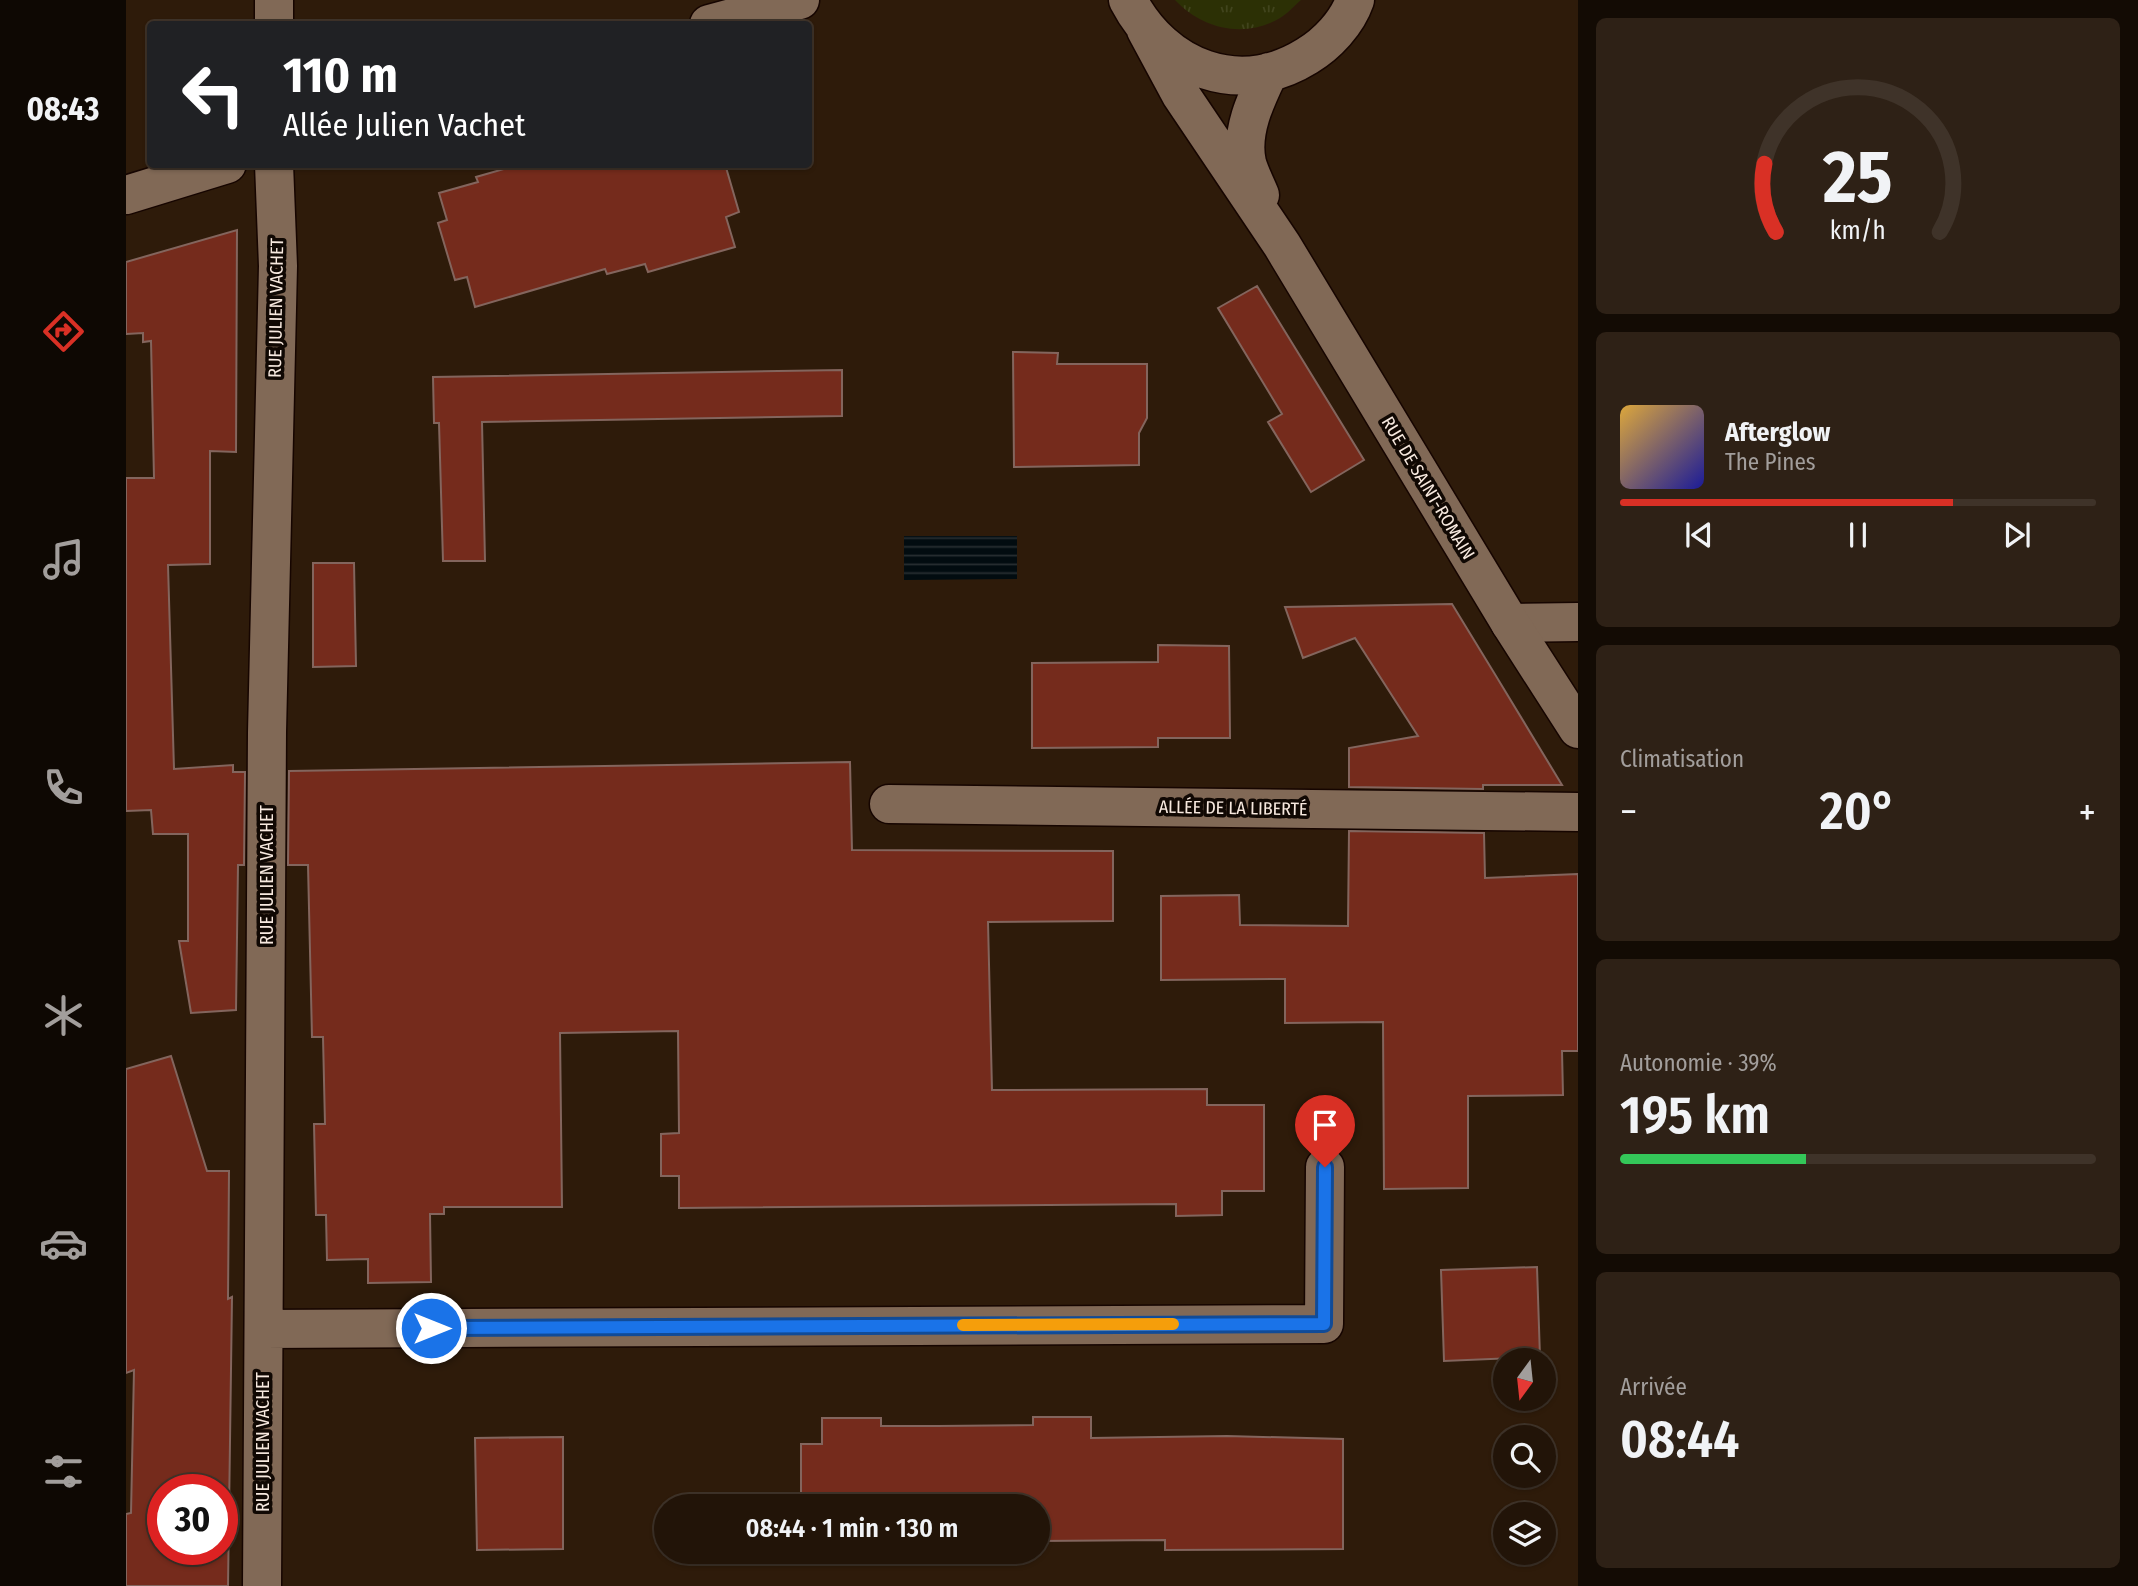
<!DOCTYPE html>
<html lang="fr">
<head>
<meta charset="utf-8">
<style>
	body { margin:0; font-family:"Fira Sans Condensed",sans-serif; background:#2e2116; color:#f1f3f6; height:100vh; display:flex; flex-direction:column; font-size:26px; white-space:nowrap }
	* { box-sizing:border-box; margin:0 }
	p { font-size:23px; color:#a29e9c }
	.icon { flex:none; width:38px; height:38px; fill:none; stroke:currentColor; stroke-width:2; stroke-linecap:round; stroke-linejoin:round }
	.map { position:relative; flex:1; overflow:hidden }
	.details { display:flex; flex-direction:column; gap:18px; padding:18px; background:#130b04; width:560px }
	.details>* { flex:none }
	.hud { position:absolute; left:21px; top:21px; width:665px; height:147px; border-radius:7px; box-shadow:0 2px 5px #0004,0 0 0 2px #3f3329; background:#202124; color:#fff; overflow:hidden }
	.needle { width:46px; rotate:195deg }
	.buttons { position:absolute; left:1367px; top:1348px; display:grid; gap:14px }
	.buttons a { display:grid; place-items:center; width:63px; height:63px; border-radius:50%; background:#221408; box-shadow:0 2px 5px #0004,0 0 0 2px #3f3329; font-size:35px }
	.speed { position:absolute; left:21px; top:1474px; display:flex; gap:14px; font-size:35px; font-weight:700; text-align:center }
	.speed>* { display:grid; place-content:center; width:91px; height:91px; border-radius:50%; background:#221408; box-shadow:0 2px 5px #0004,0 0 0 2px #3f3329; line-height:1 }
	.speed .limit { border:10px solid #d22; background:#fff; color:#111 }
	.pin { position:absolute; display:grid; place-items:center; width:60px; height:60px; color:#fff; margin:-72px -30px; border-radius:50% 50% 50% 0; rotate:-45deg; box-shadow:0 0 7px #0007 }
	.pin .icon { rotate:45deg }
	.me { position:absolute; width:77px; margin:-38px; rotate:90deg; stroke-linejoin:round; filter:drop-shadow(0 0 5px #0008) }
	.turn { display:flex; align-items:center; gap:24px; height:147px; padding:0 21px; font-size:32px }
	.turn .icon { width:91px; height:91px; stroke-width:2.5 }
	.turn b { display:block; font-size:49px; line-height:60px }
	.big { font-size:52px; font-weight:600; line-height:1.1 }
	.details .widget { flex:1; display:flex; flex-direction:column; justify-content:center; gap:10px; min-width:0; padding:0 24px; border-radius:10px; background:#2e2116 }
	.details .dial { align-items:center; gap:0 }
	.dial svg { height:182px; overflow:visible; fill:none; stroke:#3f3329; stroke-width:7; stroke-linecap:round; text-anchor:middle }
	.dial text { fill:#f1f3f6; stroke:none }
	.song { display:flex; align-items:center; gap:21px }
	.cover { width:84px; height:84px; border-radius:10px; background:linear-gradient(135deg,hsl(40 70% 55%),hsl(240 70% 35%)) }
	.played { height:7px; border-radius:4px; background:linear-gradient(90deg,#d93025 70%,#3f3329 70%) }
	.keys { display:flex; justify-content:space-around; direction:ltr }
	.heat { display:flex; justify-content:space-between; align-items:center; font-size:38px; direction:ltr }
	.charge { height:10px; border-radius:5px; background:linear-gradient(90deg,#34c759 39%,#3f3329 0) }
	.trip { position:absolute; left:528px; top:1494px; width:396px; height:70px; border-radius:35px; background:#221408; box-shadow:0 2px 5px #0004,0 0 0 2px #3f3329; font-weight:600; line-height:70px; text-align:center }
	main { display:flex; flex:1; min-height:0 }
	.dock { display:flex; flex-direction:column; width:126px; justify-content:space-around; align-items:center; background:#0e0803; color:#a29e9c }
	.dock .icon { width:49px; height:49px }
	.dock .current { color:#d93025 }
	.dock b { font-size:32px; color:#f1f3f6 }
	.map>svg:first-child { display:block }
</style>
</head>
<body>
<main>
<nav class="dock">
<b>08:43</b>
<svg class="icon current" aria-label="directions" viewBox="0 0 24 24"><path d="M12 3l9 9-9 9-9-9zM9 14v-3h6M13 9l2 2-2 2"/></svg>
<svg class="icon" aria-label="music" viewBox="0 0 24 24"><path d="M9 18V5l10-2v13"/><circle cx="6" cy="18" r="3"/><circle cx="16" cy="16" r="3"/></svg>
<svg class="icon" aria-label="phone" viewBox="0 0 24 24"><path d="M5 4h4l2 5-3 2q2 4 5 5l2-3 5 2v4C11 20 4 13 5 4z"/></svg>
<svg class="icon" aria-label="climate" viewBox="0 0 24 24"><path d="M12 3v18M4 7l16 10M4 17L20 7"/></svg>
<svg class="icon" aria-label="car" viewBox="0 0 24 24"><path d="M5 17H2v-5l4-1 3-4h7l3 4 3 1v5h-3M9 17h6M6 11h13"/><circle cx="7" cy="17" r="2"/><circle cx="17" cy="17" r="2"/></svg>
<svg class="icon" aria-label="filters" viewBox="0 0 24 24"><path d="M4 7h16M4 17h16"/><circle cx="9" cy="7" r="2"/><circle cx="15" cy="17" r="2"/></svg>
</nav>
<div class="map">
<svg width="1452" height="1586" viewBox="0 0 1452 1586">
	<defs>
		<pattern id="grass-tufts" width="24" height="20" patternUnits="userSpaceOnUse" patternTransform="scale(1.75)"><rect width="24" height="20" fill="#2c3005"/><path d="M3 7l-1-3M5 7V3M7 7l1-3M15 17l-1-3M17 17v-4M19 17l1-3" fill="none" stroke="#41441d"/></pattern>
		<pattern id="water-rules" width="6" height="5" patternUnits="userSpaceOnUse" patternTransform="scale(1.75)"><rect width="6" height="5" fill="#020c10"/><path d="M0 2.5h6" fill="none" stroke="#282f32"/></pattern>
	</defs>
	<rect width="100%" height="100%" fill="#2e1b0a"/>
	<!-- grass -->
	<path fill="url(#grass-tufts)" d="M 1049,0 L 1175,0 C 1168,6 1161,14 1154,18 C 1119,39 1076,29 1049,0 Z"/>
	<!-- water -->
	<path fill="url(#water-rules)" d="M 778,536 L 891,536 L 891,579 L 778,580 Z"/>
	<!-- building -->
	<path fill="#752b1c" stroke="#83655d" stroke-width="2" fill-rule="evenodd" d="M 395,164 L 599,164 L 613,212 L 600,217 L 609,247 L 522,272 L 519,264 L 481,274 L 479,269 L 349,307 L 341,277 L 329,280 L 312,223 L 321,220 L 313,193 L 352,182 L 350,177 Z
		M 111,230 L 110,452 L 84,451 L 84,564 L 42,565 L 48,769 L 107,765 L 107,772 L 119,772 L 118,865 L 112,865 L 110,1010 L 65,1013 L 53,941 L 62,941 L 62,834 L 27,834 L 25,810 L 0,811 L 0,478 L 28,478 L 25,341 L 17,342 L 17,333 L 0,334 L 0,262 Z
		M 1131,286 L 1238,460 L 1185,492 L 1142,422 L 1156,414 L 1092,308 Z
		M 887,352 L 932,353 L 931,364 L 1021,364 L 1021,418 L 1013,433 L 1013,465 L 888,467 Z
		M 716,370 L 716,416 L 356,422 L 359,561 L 317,561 L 313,423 L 308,423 L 307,377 Z
		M 187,563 L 228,563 L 230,666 L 187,667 Z
		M 1326,604 L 1370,676 L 1436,785 L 1357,785 L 1357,789 L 1223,787 L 1223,748 L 1292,736 L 1229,638 L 1177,658 L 1159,607 Z
		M 1032,645 L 1103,646 L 1104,738 L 1032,738 L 1032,747 L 906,748 L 906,663 L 1032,662 Z
		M 724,762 L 726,850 L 987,851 L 987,921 L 862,922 L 866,1090 L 1081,1089 L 1081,1105 L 1138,1105 L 1138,1191 L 1096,1191 L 1096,1215 L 1050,1216 L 1050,1204 L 553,1208 L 553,1176 L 535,1176 L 535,1134 L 553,1133 L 552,1031 L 434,1033 L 436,1207 L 318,1207 L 318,1214 L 304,1214 L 305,1282 L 242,1283 L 242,1259 L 201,1260 L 200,1215 L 190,1215 L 188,1124 L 199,1124 L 197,1037 L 186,1037 L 182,865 L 162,865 L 163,771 Z
		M 1223,831 L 1358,833 L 1359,878 L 1452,874 L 1452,1051 L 1436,1051 L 1437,1095 L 1342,1096 L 1342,1188 L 1258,1189 L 1257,1022 L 1159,1023 L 1159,979 L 1035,980 L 1035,896 L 1113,895 L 1114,925 L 1222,926 Z
		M 45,1056 L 81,1171 L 103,1171 L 102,1299 L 106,1297 L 102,1586 L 0,1586 L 0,1514 L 5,1513 L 8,1370 L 0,1373 L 0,1069 ZM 37,1489 L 96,1489 L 96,1549 L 37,1549 Z
		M 1411,1267 L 1414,1357 L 1318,1361 L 1315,1270 Z
		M 907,1417 L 965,1417 L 965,1438 L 1101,1436 L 1217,1439 L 1217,1549 L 1039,1550 L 1039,1540 L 912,1541 L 912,1507 L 675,1507 L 675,1444 L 696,1444 L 696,1418 L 755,1418 L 755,1426 L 811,1426 L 907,1425 Z
		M 437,1437 L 437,1549 L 351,1550 L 349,1438 Z"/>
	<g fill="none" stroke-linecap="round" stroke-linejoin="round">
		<defs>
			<path id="street" d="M 148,24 L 148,0
				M 583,24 L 674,0
				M 0,195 L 101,164
				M 1384,623 L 1452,622
				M 763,804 L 1452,812
				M 138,1329 L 1198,1324 L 1199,1167
				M 136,1586 L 141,732 L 152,266 L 148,164"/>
			<path id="secondary" d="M 1002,0 C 1038,69 1113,98 1181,56 C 1201,44 1221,23 1229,0
				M 1020,30 L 1055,95 L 1156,245 L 1384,623 L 1452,729
				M 1134,195 C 1130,185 1124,174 1121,163 C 1114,132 1130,99 1143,72"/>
		</defs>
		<!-- street casing -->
		<use href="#street" stroke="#160500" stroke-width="41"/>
		<!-- secondary casing -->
		<use href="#secondary" stroke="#160500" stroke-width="41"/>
		<!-- street -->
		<use href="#street" stroke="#816956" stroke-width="38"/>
		<!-- secondary -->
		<use href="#secondary" stroke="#816956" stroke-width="38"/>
	</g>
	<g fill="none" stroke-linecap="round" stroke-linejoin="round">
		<defs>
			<path id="route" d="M 305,1328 L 1198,1324 L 1199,1167"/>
		</defs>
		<!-- route casing -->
		<use href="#route" stroke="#114b97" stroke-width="18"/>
		<!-- route -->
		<use href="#route" stroke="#1a73e8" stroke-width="12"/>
		<!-- slow -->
		<path stroke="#f59e0b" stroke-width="12" d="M 837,1325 L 1047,1324"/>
	</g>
	<g text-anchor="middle" stroke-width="7" stroke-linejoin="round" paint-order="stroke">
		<!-- street labels -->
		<g font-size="18" fill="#f7e9df" stroke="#100803">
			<text transform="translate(150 308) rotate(-89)" y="6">RUE JULIEN VACHET</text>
			<text transform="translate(1302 488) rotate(59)" y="6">RUE DE SAINT-ROMAIN</text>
			<text transform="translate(1107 808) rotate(1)" y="6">ALLÉE DE LA LIBERTÉ</text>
			<text transform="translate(141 875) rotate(-90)" y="6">RUE JULIEN VACHET</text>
			<text transform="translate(137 1442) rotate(-90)" y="6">RUE JULIEN VACHET</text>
		</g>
	</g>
</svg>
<div class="buttons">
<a><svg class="needle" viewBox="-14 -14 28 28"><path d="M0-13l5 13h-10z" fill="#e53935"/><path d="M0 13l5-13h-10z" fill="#a29e9c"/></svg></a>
<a><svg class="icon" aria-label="search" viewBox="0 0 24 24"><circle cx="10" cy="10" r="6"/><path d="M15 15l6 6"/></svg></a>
<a><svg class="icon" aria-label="layers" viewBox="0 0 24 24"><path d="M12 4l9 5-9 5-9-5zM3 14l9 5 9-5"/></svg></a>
</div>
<div class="speed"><div class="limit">30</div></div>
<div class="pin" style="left:1199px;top:1167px;background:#d93025"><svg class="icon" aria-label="arrive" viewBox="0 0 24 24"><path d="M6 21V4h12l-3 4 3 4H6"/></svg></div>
<svg class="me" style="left:305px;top:1328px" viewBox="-20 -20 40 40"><circle r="17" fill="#1a73e8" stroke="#fff" stroke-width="3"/><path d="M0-11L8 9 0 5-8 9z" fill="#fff"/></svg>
<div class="trip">08:44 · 1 min · 130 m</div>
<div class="hud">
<div class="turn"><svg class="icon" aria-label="left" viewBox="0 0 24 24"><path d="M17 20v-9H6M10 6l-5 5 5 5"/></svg><div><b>110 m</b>Allée Julien Vachet</div></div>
</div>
</div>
<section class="details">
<div class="widget dial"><svg viewBox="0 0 100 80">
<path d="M14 69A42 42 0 1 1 86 69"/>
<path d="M14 69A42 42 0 0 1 9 39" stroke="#d93025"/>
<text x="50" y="56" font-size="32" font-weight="700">25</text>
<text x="50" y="72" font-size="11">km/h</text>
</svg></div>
<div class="widget">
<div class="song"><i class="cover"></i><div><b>Afterglow</b><p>The Pines</p></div></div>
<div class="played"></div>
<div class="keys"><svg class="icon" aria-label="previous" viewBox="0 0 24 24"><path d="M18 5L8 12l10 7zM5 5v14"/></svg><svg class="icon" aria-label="pause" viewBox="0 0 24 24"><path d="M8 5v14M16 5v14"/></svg><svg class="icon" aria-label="next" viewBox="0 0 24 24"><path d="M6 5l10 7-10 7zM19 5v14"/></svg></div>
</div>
<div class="widget"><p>Climatisation</p>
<div class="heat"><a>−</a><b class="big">20°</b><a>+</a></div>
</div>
<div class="widget"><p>Autonomie · 39%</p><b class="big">195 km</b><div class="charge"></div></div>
<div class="widget"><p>Arrivée</p><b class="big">08:44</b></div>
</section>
</main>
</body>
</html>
